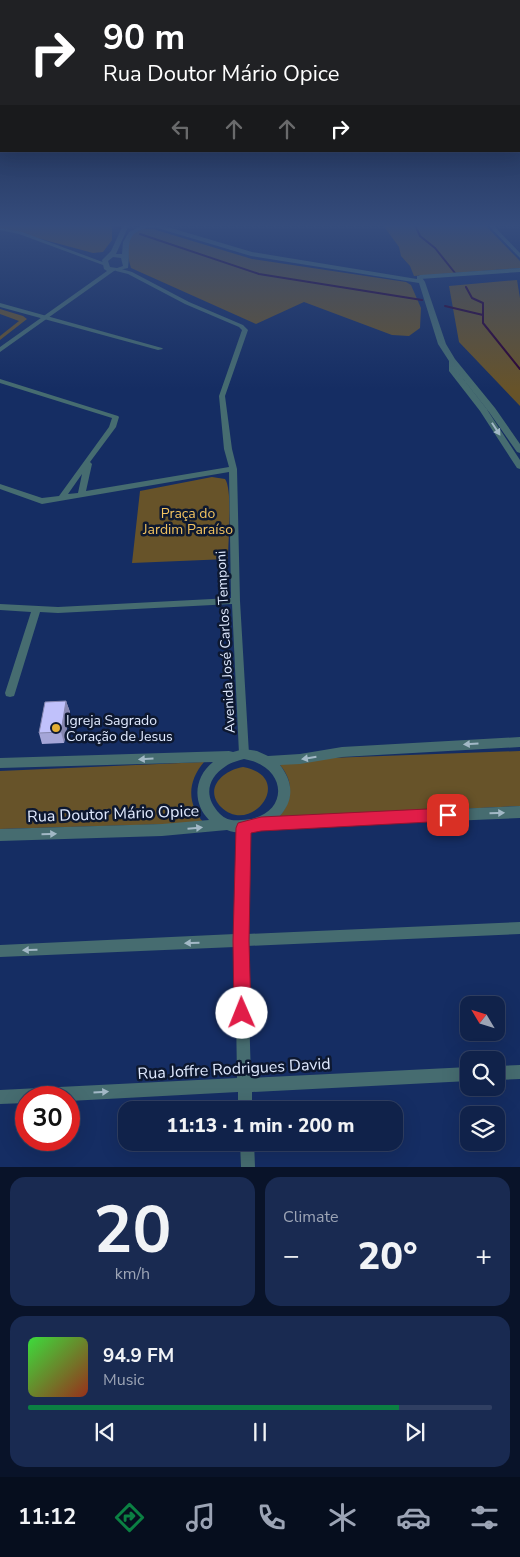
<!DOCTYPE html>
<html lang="en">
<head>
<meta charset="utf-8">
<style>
	body { margin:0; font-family:"Nunito Sans",sans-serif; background:#192a51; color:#f1f3f6; height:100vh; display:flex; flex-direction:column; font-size:19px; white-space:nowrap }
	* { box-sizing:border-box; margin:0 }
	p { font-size:16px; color:#9ca4b5 }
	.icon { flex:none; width:28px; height:28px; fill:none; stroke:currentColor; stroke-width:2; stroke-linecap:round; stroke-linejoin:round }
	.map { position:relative; height:1167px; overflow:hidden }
	.sheet { display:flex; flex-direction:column; gap:10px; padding:10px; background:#091329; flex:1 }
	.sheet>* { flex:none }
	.guide { position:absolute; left:0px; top:0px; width:520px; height:152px; box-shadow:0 5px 20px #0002,0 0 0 1px #303f62; background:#202124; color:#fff; overflow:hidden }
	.needle { width:32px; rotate:308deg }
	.buttons { position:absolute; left:460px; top:996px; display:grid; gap:10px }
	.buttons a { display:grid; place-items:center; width:45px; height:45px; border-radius:10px; background:#10224a; box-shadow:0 5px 20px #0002,0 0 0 1px #303f62; font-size:25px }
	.speed { position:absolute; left:15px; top:1086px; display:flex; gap:10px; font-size:25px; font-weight:700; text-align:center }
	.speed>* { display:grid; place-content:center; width:65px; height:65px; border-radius:50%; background:#10224a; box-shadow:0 5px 20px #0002,0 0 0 1px #303f62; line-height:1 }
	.speed .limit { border:8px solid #d22; background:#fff; color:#111 }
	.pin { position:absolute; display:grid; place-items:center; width:42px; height:42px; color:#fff; margin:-21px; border-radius:10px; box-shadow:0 2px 8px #0006 }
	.me { position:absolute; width:55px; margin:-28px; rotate:359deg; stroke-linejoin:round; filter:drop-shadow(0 0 4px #0008) }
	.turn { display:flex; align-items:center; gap:18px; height:105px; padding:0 20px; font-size:22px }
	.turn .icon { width:65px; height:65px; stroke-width:2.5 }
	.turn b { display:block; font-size:35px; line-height:42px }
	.lanes { display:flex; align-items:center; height:48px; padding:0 20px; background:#0003; justify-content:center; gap:25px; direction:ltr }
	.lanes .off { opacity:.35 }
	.big { font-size:38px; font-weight:800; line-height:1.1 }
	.sheet .widget { flex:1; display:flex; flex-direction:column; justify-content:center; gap:8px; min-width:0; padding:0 18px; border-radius:15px; background:#192a51 }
	.sheet .dial { align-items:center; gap:0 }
	.dial b { font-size:65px; line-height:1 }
	.song { display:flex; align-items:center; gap:15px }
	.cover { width:60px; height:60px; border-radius:8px; background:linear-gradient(135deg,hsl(120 70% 55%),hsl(10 70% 35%)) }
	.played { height:5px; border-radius:2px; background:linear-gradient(90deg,#0b8043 80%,#303f62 80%) }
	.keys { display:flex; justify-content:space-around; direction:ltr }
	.heat { display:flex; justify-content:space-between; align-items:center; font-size:28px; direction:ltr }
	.sheet .tiles { flex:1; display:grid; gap:10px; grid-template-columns:1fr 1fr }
	.widget:last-child { grid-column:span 2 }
	.trip { position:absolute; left:118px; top:1101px; width:285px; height:50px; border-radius:15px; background:#10224a; box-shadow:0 5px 20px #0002,0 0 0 1px #303f62; font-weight:800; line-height:50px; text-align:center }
	.dock { display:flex; height:80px; justify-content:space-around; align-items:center; background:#060e1e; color:#9ca4b5 }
	.dock .icon { width:35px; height:35px }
	.dock .current { color:#0b8043 }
	.dock b { font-size:22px; color:#f1f3f6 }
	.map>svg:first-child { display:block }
</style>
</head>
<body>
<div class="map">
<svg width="520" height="1167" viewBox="0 0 520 1167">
	<rect width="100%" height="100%" fill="#152d63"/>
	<!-- green -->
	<path fill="#675329" d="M 0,225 L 112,225 L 112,240 L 103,252 L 93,253 L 0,228 Z
		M 383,225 L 485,225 L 520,261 L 520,268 L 414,276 L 410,266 L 401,256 L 399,247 Z
		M 140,229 L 153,229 L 252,259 L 406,282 L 411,285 L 421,308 L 420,328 L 409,336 L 392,335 L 304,302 L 256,324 L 131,268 C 127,255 127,246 132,233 Z
		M 517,280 L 520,298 L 520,406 L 459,342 L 449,286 Z
		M 0,309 L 23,316 L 27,319 L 0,340 L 0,336 L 19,321 L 0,314 Z
		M 212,477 L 225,479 C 233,490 228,543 228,559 L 132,563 L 140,491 Z
		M 520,751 L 520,806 L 278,818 C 295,799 294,777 275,760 Z
		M 204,762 C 187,782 187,804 204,823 L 0,829 L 0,771 Z
		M 243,767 C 297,777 251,837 221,807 C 203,788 224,770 243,767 Z"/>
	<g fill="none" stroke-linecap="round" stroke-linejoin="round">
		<!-- stream -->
		<path stroke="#2c0131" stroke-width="2" d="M 110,225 L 120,228
			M 415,225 L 420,236 L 435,248 L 455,273
			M 140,234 L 259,274 L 422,300
			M 466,287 L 472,298 L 483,303 L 483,323 L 520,369
			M 445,306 L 483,315"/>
		<!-- minor -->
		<path fill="#466c70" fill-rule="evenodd" d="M 488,225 L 493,225 L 520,253 L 520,258 Z
			M 0,228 L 22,232 L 108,264 L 103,265 L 19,234 L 0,230 Z
			M 118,268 L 132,272 L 189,302 L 243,325 L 248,330 L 225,396 L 232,449 L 237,469 L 240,601 L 249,754 L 248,757 L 244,759 L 240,757 L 239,754 L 232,604 L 58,613 L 40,612 L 15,693 L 14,696 L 10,697 L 6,696 L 5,693 L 31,612 L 0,610 L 0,604 L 58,607 L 231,598 L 229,472 L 42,504 L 0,489 L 0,484 L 42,498 L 59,496 L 109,427 L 112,418 L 0,383 L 0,379 L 118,416 L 119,417 L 116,427 L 90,462 L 92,464 L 86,491 L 229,467 L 224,449 L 219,396 L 242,330 L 239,327 L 185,304 L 128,274 L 116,271 L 116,269 ZM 82,474 L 78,493 L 68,494 Z
			M 520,268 L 520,272 L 420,279 L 417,277 L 420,275 Z
			M 0,303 L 162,348 L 163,349 L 158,350 L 0,307 Z
			M 244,823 L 248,824 L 250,828 L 247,934 L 520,922 L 520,934 L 247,946 L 251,1078 L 469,1067 L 469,1081 L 252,1092 L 252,1110 L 238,1110 L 238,1092 L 69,1101 L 69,1098 L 26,1098 L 26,1103 L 0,1104 L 0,1090 L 237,1078 L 235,947 L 0,957 L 0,945 L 235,934 L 238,828 L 240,824 Z
			M 520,1065 L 520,1079 L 496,1080 L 496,1066 Z
			M 240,1142 L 254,1142 L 255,1167 L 241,1167 Z"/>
		<!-- tertiary -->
		<path fill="#466c70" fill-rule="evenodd" d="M 123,225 L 129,225 L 116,254 L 122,254 L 123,242 L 129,232 L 143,225 L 161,225 L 252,252 L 417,279 L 417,276 L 421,276 L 425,282 L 446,344 L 455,359 L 495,408 L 520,444 L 520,453 L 517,452 L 489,412 L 457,371 L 486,408 L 520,460 L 520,469 L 517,468 L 480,411 L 449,371 L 449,361 L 438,344 L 419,283 L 251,256 L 154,227 C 122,231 131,245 128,268 L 114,271 L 0,352 L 0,347 L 107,271 L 104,269 L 102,260 L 111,251 ZM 113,257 L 121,258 L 123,266 L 117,268 L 110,267 L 108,261 Z
			M 520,737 L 520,747 L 342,757 L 300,764 L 280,765 C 294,783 294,801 279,817 L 520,806 L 520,818 L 259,829 C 249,833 237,834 227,830 L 162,836 L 0,841 L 0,829 L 162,824 L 209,820 C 192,803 194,777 213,762 L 0,768 L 0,758 L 229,751 L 233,752 L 244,749 L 257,751 L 268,756 L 300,754 L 342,747 ZM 244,759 C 291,767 289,819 241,820 C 233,821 226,820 220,814 C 203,797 207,778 226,766 C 231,762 238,761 244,759 Z"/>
	</g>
	<!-- wall -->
	<path fill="#a5a6d8" d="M 66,701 L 70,712 L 64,743 L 42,744 L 39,733 Z"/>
	<!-- shaded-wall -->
	<path fill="#8687b0" d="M 66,701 L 70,712 L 64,743 L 61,732 Z"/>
	<!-- building -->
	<path fill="#c0c1fb" stroke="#8687b0" d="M 66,701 L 61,732 L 39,733 L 45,702 Z"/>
	<!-- one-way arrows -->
	<defs><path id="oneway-solid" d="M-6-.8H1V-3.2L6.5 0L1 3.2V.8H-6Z" transform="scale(1.25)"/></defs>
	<g fill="#a2b8c6">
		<use href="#oneway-solid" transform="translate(496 429) rotate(57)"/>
		<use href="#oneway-solid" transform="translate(471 744) rotate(177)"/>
		<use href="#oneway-solid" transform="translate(309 758) rotate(171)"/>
		<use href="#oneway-solid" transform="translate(146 759) rotate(177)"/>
		<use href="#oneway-solid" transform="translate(497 813) rotate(-1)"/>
		<use href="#oneway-solid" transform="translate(195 828) rotate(-5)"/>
		<use href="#oneway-solid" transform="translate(49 834) rotate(-2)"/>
		<use href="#oneway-solid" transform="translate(192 943) rotate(178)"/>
		<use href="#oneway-solid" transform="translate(30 950) rotate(178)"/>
		<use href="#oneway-solid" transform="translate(101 1092) rotate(-3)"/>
	</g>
	<!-- sky -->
	<linearGradient id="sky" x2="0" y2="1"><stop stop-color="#0c1936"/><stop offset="0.58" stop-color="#354c7c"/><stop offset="1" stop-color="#354c7c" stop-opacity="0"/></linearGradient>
	<rect width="520" height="389" fill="url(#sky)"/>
	<!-- route -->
	<path fill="#e11d48" stroke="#92132f" d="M 448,808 L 453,810 L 455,815 L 453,819 L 448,821 L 261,831 L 251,833 L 249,941 L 251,1013 L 249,1019 L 242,1022 L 236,1019 L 234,1013 L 233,941 L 236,828 L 238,823 L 261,817 Z"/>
	<!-- markers -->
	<circle fill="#e3ae35" stroke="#0d1830" stroke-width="2" cx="56" cy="728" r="5"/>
	<g text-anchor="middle" stroke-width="5" stroke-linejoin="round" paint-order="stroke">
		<!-- park labels -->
		<g font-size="14" fill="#f1c260" stroke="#0d1830">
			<text x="188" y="518">Praça do<tspan x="188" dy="16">Jardim Paraíso</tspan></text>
		</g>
		<!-- street labels -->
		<g font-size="14" fill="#e0eaff" stroke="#0d1830">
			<text transform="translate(225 642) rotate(-93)" y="5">Avenida José Carlos Temponi</text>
		</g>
		<!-- poi labels -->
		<g font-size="14" fill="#e0eaff" stroke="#0d1830" text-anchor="start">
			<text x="66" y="725">Igreja Sagrado<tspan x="66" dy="16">Coração de Jesus</tspan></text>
		</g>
		<!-- near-street labels -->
		<g font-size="16" fill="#e0eaff" stroke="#0d1830">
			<text transform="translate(113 813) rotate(-2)" y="6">Rua Doutor Mário Opice</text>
			<text transform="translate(234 1068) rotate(-3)" y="6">Rua Joffre Rodrigues David</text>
		</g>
	</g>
</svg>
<div class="buttons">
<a><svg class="needle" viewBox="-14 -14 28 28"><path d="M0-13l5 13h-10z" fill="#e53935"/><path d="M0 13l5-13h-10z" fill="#9ca4b5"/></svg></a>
<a><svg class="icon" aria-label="search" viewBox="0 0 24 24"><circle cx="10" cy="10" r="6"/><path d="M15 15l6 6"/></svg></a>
<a><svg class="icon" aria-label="layers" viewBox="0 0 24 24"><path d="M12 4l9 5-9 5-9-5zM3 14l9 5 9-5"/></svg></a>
</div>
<div class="speed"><div class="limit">30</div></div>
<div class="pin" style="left:448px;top:815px;background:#d93025"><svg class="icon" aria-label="arrive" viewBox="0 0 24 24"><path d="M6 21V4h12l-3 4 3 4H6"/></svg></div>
<svg class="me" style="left:242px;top:1013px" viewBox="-20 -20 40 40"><circle r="19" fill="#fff"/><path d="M0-13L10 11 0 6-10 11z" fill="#e11d48"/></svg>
<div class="trip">11:13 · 1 min · 200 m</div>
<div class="guide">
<div class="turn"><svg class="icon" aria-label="right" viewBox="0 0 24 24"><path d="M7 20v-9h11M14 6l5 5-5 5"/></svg><div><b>90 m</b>Rua Doutor Mário Opice</div></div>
<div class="lanes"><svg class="icon off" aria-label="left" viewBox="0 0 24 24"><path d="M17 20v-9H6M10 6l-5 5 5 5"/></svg><svg class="icon off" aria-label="ahead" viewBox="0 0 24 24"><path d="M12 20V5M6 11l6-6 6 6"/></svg><svg class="icon off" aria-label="ahead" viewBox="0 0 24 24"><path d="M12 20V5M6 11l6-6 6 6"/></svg><svg class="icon" aria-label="right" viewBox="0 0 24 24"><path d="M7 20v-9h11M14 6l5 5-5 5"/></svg></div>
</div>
</div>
<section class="sheet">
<div class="tiles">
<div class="widget dial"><b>20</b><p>km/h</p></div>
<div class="widget"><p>Climate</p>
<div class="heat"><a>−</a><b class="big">20°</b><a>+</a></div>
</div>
<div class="widget">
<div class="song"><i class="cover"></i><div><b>94.9 FM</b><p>Music</p></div></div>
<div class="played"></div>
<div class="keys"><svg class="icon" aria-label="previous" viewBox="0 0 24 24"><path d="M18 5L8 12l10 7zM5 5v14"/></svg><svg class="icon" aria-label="pause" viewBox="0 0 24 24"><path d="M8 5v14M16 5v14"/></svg><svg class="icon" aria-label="next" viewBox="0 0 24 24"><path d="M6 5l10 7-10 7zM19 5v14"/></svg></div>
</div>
</div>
</section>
<nav class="dock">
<b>11:12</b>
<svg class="icon current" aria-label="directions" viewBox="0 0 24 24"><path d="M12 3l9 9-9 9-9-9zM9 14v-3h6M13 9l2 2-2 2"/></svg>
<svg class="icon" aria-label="music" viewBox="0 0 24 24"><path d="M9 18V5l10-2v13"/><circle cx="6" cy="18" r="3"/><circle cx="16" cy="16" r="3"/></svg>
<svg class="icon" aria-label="phone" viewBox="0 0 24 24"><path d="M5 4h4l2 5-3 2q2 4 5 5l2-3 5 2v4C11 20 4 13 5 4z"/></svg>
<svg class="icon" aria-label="climate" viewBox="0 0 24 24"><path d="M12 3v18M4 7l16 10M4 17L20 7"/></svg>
<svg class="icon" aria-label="car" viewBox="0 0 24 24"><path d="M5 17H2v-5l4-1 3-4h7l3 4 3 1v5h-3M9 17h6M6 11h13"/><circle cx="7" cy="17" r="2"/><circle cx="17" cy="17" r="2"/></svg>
<svg class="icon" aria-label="filters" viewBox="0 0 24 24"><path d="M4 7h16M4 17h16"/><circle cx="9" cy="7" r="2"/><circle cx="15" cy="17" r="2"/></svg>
</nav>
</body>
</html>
